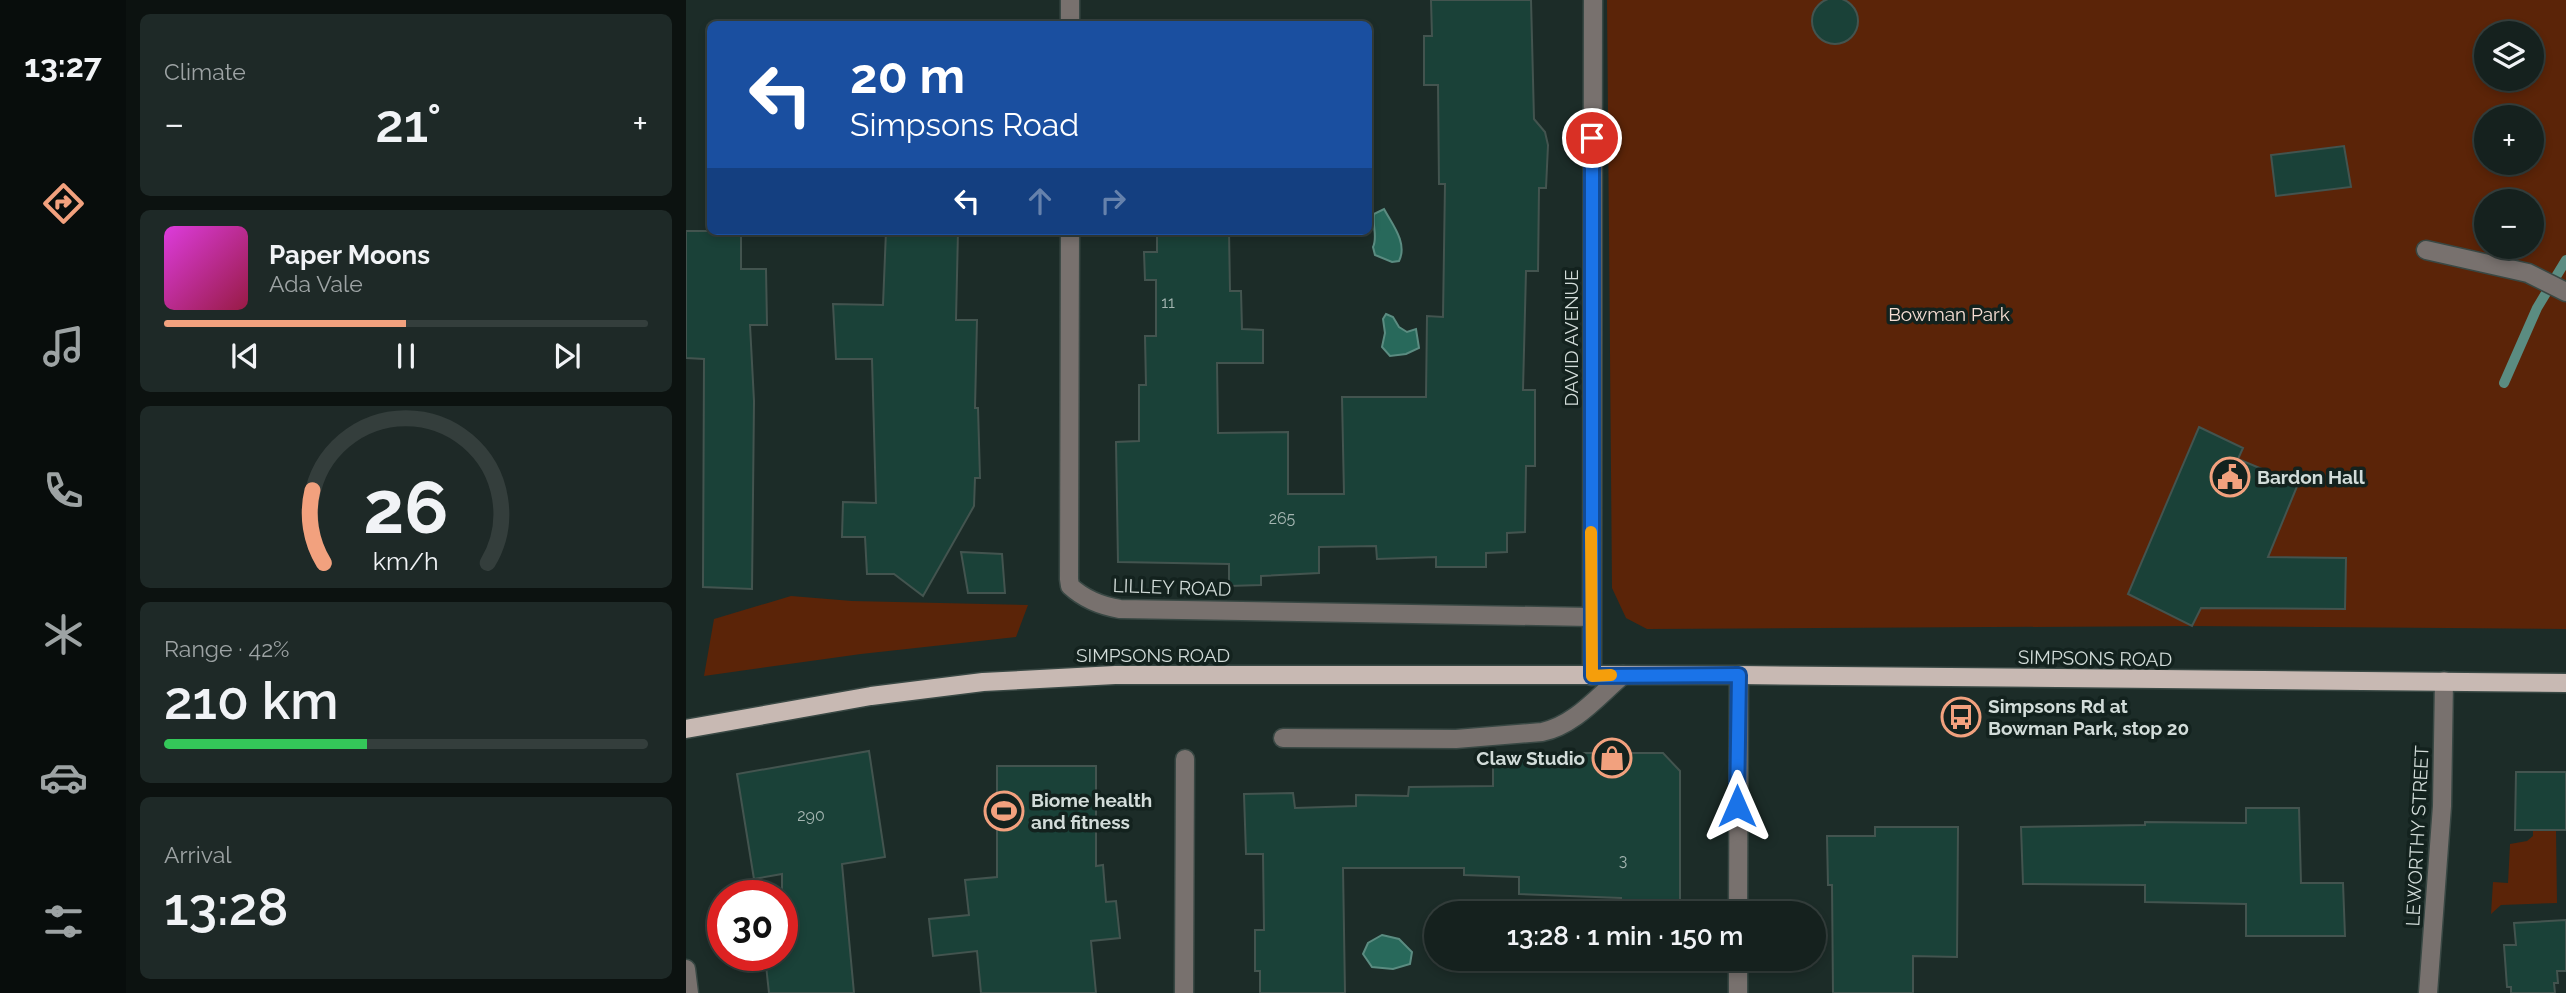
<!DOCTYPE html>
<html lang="en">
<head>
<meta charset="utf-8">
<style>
	body { margin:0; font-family:Raleway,sans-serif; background:#1e2927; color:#f1f3f6; height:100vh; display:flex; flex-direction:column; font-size:26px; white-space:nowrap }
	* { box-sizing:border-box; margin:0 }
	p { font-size:23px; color:#9da3a4 }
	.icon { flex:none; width:38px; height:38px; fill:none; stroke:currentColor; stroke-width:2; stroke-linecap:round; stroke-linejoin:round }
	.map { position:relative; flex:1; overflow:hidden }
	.drawer { display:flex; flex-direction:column; gap:14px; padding:14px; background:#0c1210; width:560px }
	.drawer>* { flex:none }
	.guide { position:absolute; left:21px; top:21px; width:665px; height:214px; border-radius:10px; box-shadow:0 4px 10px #0003,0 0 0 2px #343e3c; background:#1a4fa0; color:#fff; overflow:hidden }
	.buttons { position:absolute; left:1788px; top:21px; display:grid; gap:14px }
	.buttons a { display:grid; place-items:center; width:70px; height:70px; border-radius:50%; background:#15211e; box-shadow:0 4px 10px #0003,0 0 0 2px #343e3c; font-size:35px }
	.speed { position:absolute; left:21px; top:880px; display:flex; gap:14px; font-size:35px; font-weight:700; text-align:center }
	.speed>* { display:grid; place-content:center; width:91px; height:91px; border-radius:50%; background:#15211e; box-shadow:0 4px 10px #0003,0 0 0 2px #343e3c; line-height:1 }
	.speed .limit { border:10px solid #d22; background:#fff; color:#111 }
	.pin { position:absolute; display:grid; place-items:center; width:60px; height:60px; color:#fff; margin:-30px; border:4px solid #fff; border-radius:50%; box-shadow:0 2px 7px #0007 }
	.me { position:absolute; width:77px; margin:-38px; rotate:0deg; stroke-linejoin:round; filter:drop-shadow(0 0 5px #0008) }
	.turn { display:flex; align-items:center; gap:24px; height:147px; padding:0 28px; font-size:32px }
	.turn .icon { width:91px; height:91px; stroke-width:2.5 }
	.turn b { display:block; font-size:49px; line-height:60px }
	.lanes { display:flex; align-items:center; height:66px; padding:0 28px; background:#0003; justify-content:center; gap:35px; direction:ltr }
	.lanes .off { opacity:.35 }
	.big { font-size:52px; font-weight:600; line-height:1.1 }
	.drawer .tile { flex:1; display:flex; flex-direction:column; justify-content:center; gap:10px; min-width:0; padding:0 24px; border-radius:10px; background:#1e2927 }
	.drawer .dial { align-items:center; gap:0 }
	.dial svg { height:182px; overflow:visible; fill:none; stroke:#343e3c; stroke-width:7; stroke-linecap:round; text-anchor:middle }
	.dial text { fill:#f1f3f6; stroke:none }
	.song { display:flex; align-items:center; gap:21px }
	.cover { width:84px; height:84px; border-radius:10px; background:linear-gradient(135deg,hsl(300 70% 55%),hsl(340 70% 35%)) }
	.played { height:7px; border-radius:4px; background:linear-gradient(90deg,#f2a17e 50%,#343e3c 50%) }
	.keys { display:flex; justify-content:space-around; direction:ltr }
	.heat { display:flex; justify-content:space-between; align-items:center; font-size:38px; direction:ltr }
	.charge { height:10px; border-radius:5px; background:linear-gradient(90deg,#34c759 42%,#343e3c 0) }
	.trip { position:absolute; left:738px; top:901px; width:402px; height:70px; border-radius:35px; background:#15211e; box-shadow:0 4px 10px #0003,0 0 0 2px #343e3c; font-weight:600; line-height:70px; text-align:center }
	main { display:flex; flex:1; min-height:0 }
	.menu { display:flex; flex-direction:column; width:126px; justify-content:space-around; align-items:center; background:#080d0c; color:#9da3a4 }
	.menu .icon { width:49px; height:49px }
	.menu .on { color:#f2a17e }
	.menu b { font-size:32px; color:#f1f3f6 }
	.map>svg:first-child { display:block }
</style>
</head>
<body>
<main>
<nav class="menu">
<b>13:27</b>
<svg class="icon on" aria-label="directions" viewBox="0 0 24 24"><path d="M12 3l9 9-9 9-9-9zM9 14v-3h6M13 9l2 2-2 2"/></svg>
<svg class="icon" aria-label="music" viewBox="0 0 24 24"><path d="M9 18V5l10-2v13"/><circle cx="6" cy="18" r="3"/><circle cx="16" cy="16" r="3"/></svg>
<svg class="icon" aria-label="phone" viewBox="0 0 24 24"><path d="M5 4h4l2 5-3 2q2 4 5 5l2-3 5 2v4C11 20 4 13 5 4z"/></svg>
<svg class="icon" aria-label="climate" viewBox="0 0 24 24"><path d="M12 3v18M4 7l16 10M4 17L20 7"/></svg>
<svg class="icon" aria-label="car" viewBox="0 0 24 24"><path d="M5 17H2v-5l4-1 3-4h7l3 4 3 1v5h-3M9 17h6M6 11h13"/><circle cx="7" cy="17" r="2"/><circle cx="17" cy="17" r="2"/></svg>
<svg class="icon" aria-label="filters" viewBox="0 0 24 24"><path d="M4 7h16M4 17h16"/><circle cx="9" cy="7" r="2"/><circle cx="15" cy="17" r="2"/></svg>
</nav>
<section class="drawer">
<div class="tile"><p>Climate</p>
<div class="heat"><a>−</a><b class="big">21°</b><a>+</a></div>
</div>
<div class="tile">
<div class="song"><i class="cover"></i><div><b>Paper Moons</b><p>Ada Vale</p></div></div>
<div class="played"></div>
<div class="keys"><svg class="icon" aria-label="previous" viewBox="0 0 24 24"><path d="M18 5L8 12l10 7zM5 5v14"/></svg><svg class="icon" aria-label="pause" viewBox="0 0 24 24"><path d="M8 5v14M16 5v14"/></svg><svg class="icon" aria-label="next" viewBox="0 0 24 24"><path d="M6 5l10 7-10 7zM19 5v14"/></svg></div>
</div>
<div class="tile dial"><svg viewBox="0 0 100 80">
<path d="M14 69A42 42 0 1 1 86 69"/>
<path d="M14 69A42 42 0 0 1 9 37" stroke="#f2a17e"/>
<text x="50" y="56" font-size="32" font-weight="700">26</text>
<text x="50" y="72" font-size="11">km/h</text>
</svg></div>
<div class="tile"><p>Range · 42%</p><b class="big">210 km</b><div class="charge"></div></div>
<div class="tile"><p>Arrival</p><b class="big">13:28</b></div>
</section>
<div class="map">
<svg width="1880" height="993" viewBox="0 0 1880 993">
	<rect width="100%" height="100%" fill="#1c2c28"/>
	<!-- green -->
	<path fill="#5b2408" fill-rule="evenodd" d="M 921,0 L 1880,0 L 1880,629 L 1506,626 L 961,629 L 940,618 L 926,588 ZM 1801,33 L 1846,33 L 1846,79 L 1801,79 ZM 1801,117 L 1846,117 L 1846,163 L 1801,163 ZM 1801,201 L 1846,201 L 1846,247 L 1801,247 Z
		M 105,596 L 166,601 L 342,605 L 330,637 L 175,654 L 18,676 L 28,619 Z
		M 1847,830 L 1870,830 L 1871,903 L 1815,905 L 1805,914 L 1807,882 L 1822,883 L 1824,844 L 1841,841 L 1847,836 Z"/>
	<!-- water -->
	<path fill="#28695b" stroke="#5b8c81" stroke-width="2" d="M 698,209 C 706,224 722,243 713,261 L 706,262 L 689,255 L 687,247 C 692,237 686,225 688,214 Z
		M 700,314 L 707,317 L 713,327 L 721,332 L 730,329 L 733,348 L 720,354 L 704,356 L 696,347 L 699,333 L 697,319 Z
		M 696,935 L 713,939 L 726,952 L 724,964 L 707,969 L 686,967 L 677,954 L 682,943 Z"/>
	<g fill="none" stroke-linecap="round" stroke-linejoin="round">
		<!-- stream -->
		<path stroke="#5b8c81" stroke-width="10" d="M 1818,383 L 1851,308 L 1880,260"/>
	</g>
	<!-- building -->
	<path fill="#1a4138" stroke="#43544f" stroke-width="2" d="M1126 21a23 23 0 1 1 46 0a23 23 0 1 1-46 0Z
		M 745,0 L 845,0 L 848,119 L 859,132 L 862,145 L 860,188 L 853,188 L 852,271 L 840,271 L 837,390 L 849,390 L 849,466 L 840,466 L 839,532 L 821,533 L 821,552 L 800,553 L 800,567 L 750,567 L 750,557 L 691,559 L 690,546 L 633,547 L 633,573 L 575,576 L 575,585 L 543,586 L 543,564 L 432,562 L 430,442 L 453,441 L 453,385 L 460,385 L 459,336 L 470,336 L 470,280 L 459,280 L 458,252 L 471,252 L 471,231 L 543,231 L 544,291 L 555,291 L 556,329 L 577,330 L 577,363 L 531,363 L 532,433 L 602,432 L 602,494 L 658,494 L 656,397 L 740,397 L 741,316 L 757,317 L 759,184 L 753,184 L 752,85 L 738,85 L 738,36 L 746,36 Z
		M 1658,146 L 1665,187 L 1590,196 L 1585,155 Z
		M 0,231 L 55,231 L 55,269 L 80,269 L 81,325 L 64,325 L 68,401 L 66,589 L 17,587 L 18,359 L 0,358 Z
		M 200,231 L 272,231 L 270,320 L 291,320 L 289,408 L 292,408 L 294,478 L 289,478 L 288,506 L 237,596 L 208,574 L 181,574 L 179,537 L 156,537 L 157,502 L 190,503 L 186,359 L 150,359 L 147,304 L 197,305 Z
		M 1513,427 L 1557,448 L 1552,459 L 1612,484 L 1582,557 L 1660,558 L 1659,609 L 1515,608 L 1506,626 L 1442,594 Z
		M 275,552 L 316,554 L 319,593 L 282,593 Z
		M 183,751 L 199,857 L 156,864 L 168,993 L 83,993 L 79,956 L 96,956 L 96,874 L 68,879 L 51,774 Z
		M 807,753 L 977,753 L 994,771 L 994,914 L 935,914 L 935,898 L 833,894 L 833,877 L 778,875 L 778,868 L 657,868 L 659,993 L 574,993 L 574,971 L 569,971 L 569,930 L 578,930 L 577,854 L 560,854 L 558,794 L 607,793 L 609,808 L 670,806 L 670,795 L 722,796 L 723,787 L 807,786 Z
		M 311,766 L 410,766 L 410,866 L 417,865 L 420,902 L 430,901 L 434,938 L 405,941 L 410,993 L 295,993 L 291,951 L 247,956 L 243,919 L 283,915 L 279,880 L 311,877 Z
		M 1830,772 L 1880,772 L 1880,830 L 1829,830 Z
		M 1560,808 L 1613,808 L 1615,883 L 1657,883 L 1659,936 L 1560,936 L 1560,904 L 1459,902 L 1459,885 L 1337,884 L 1335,827 L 1459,825 L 1459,822 L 1560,823 Z
		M 1189,827 L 1272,827 L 1271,957 L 1227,956 L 1227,993 L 1147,993 L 1146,885 L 1142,885 L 1141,836 L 1189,836 Z
		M 1880,920 L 1880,971 L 1871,971 L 1872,983 L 1868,983 L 1869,993 L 1825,993 L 1825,987 L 1821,987 L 1818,945 L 1830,945 L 1828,923 Z
		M 934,959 L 994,959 L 994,971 L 934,969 Z"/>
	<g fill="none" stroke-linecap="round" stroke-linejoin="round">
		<defs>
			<path id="minor" d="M 384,24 L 384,0
				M 384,231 L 383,579 L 384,586 C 398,599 416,606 434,609 L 905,617
				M 1740,250 L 1842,273 L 1880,292
				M 906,676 L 907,0
				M 597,738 L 770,739 L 856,732 C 889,725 912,696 937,675
				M 1052,914 L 1053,675
				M 1052,959 L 1052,993
				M 0,969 L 3,993
				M 498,993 L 499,759
				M 1742,993 L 1756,806 L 1758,681"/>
			<path id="major" d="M 0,729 L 185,696 L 297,682 L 429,675 L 1053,675 L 1880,683"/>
		</defs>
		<!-- minor casing -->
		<use href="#minor" stroke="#394844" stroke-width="21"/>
		<!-- major casing -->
		<use href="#major" stroke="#394844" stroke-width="21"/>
		<!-- minor -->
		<use href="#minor" stroke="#78716e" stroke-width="18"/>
		<!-- major -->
		<use href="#major" stroke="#c8b9b3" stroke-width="18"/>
	</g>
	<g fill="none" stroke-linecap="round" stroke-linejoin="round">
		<defs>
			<path id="route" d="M 906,138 L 906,676 L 1053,675 L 1051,806"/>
		</defs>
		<!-- route casing -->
		<use href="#route" stroke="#114b97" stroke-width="18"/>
		<!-- route -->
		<use href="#route" stroke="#1a73e8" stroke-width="12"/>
		<!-- slow -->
		<path stroke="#f59e0b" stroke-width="12" d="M 905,532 L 906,676 L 925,675"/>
	</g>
	<!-- icons -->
	<defs>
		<symbol id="civic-ring" viewBox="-11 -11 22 22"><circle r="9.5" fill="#13221e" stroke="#f2a17e" stroke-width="1.5"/><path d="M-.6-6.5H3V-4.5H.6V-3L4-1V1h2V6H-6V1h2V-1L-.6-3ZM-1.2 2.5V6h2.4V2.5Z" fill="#f2a17e"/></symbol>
		<symbol id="bus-ring" viewBox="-11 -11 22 22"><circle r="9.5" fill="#13221e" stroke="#f2a17e" stroke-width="1.5"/><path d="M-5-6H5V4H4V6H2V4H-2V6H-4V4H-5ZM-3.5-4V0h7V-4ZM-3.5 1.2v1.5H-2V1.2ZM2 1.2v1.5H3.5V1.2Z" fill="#f2a17e"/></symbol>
		<symbol id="shop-ring" viewBox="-11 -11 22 22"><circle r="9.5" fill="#13221e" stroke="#f2a17e" stroke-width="1.5"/><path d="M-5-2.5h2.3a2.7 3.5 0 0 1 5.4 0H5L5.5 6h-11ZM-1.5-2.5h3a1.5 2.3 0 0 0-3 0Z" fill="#f2a17e"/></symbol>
		<symbol id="stadium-ring" viewBox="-11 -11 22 22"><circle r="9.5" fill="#13221e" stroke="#f2a17e" stroke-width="1.5"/><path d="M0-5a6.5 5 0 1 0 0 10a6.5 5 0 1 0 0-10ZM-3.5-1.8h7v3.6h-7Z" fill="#f2a17e"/></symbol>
	</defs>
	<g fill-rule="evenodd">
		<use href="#civic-ring" x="1522" y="455" width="44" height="44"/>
		<use href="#bus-ring" x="1253" y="695" width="44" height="44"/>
		<use href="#shop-ring" x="904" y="736" width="44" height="44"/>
		<use href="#stadium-ring" x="296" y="789" width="44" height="44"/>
	</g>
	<g text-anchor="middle" stroke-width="7" stroke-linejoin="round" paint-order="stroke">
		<!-- number labels -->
		<g font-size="16" fill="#a4b5b1">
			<text x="482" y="308">11</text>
			<text x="596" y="524">265</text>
			<text x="125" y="821">290</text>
			<text x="937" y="866">3</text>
		</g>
		<!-- park labels -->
		<g font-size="19" fill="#f6ded4" stroke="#13221e">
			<text x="1263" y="321">Bowman Park</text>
		</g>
		<!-- street labels -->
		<g font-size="19" fill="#d2dcd9" stroke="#13221e">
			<text transform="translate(885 338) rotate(-90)" y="7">DAVID AVENUE</text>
			<text transform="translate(486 587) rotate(2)" y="7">LILLEY ROAD</text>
			<text x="467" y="662">SIMPSONS ROAD</text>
			<text transform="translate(1409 658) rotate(1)" y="7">SIMPSONS ROAD</text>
			<text transform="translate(1731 836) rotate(-87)" y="7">LEWORTHY STREET</text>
		</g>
		<!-- poi labels -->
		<g font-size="19" font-weight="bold" fill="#d2dcd9" stroke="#13221e" text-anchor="start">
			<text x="1571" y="484">Bardon Hall</text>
			<text x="1302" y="713">Simpsons Rd at<tspan x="1302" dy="22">Bowman Park, stop 20</tspan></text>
			<text x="899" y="765" text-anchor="end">Claw Studio</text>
			<text x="345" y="807">Biome health<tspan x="345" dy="22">and fitness</tspan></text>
		</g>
	</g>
</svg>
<div class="buttons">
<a><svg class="icon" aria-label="layers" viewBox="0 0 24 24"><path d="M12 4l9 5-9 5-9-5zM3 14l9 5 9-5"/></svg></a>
<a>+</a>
<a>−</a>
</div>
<div class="speed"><div class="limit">30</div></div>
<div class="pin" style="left:906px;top:138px;background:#d93025"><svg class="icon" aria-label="arrive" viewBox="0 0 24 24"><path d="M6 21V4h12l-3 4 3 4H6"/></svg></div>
<svg class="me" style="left:1051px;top:806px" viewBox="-20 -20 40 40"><path d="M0-17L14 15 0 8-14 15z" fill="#1a73e8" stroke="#fff" stroke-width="4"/></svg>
<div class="trip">13:28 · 1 min · 150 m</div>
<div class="guide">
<div class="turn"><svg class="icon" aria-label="left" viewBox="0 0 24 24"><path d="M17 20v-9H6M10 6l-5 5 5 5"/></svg><div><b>20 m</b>Simpsons Road</div></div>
<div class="lanes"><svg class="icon" aria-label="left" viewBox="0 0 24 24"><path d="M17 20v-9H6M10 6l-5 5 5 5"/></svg><svg class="icon off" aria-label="ahead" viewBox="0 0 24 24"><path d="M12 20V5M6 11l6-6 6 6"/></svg><svg class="icon off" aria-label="right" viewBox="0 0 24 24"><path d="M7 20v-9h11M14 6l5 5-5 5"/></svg></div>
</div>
</div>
</main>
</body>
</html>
